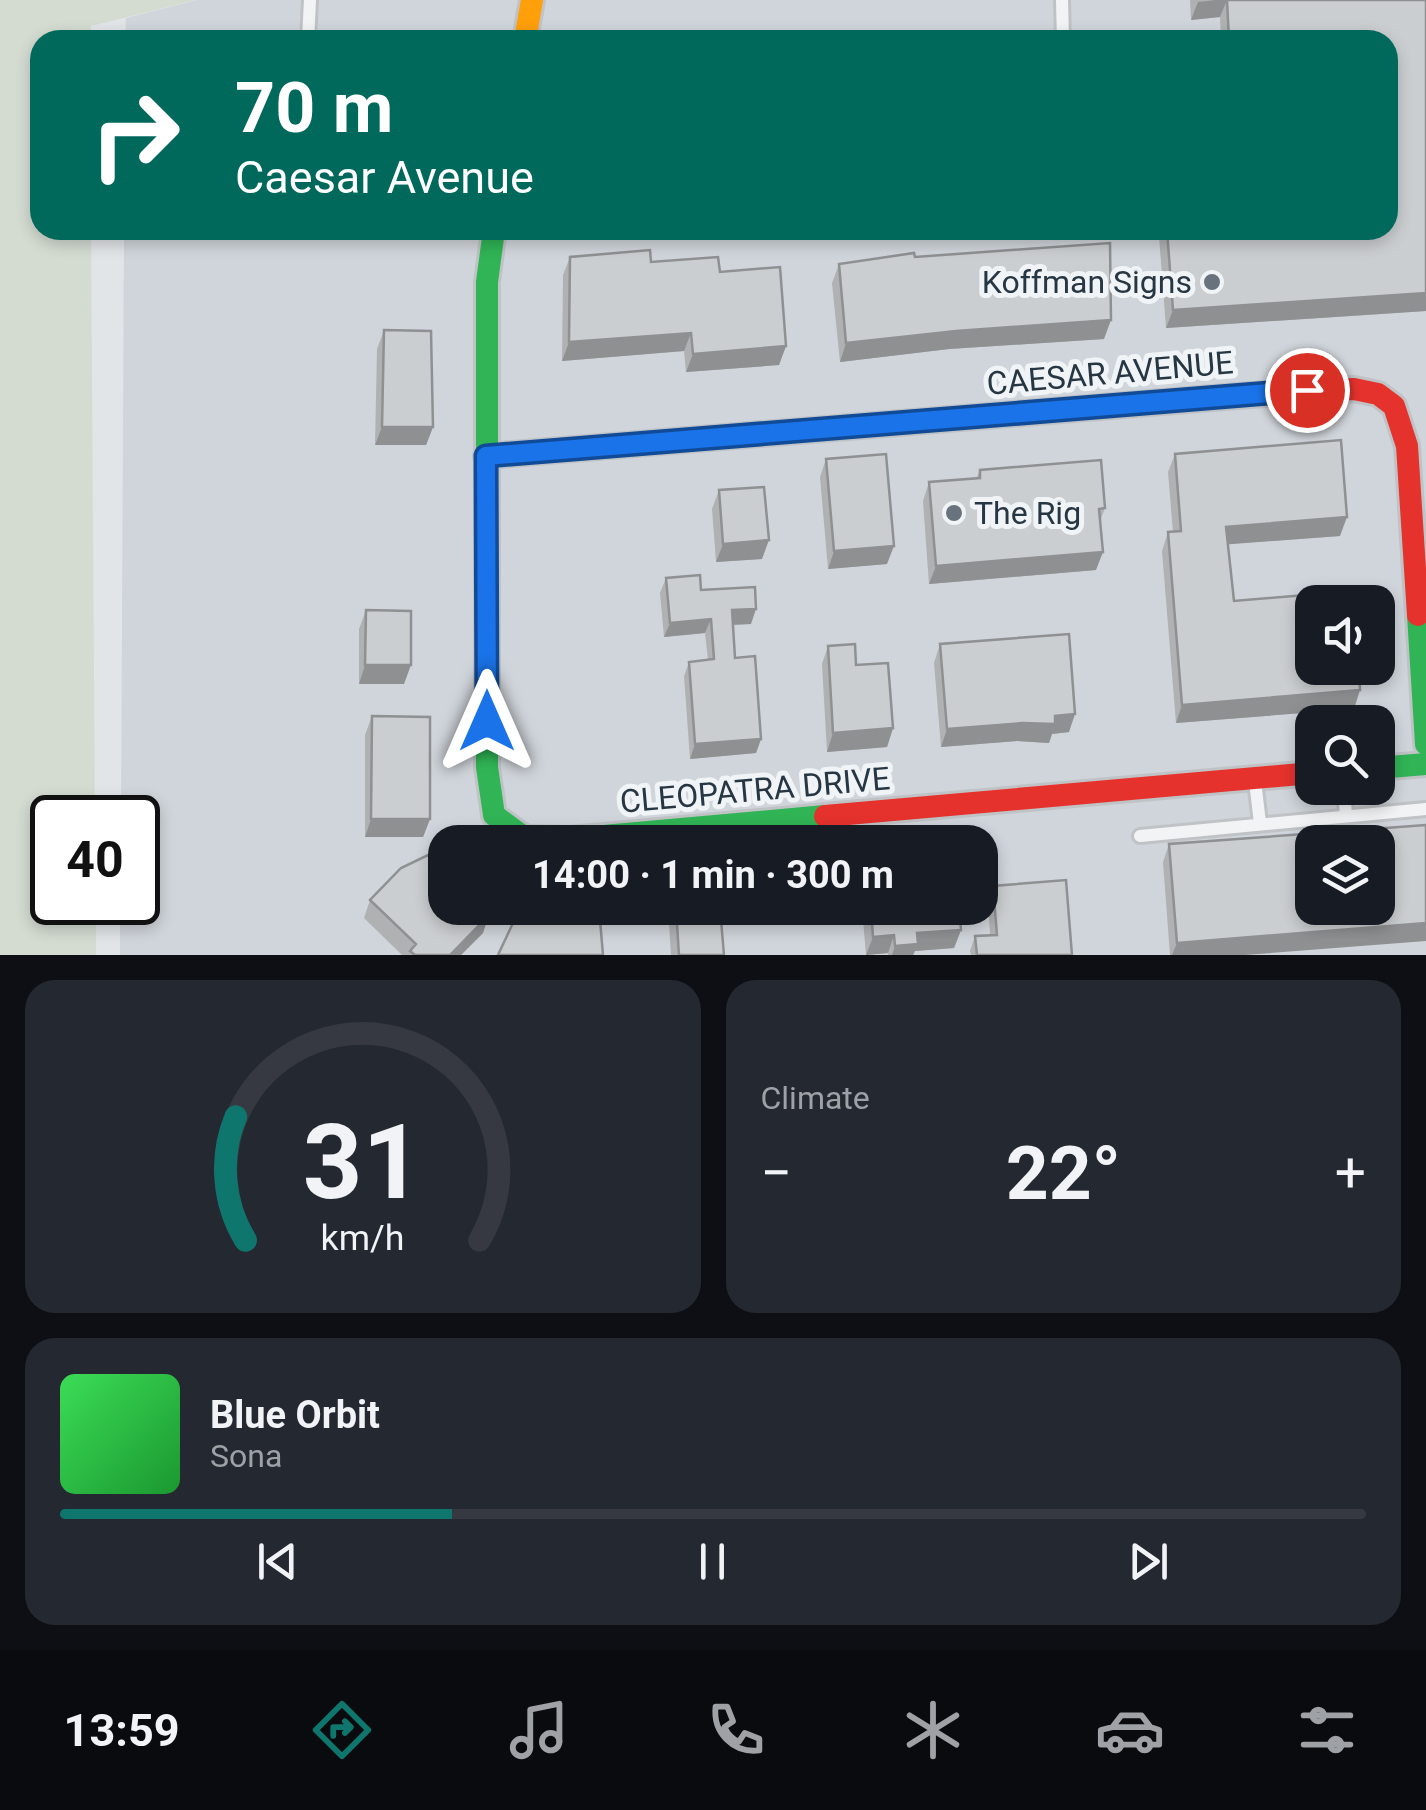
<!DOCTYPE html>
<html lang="en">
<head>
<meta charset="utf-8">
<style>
	body { margin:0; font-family:Roboto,sans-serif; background:#242831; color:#f1f3f6; height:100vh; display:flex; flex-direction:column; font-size:38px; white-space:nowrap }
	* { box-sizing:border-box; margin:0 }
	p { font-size:32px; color:#9ea1a6 }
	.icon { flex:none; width:55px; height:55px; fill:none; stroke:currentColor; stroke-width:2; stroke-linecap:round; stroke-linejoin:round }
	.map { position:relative; height:955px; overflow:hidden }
	.details { display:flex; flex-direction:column; gap:25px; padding:25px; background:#0d0f14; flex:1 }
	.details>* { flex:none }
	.hud { position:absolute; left:30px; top:30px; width:1368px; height:210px; border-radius:30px; box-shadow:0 5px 15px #0003; background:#00695c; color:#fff; overflow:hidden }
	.fabs { position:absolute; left:1295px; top:585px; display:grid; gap:20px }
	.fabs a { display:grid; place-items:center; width:100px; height:100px; border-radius:20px; background:#171b24; box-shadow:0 5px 15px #0003; font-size:50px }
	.speed { position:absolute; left:30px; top:795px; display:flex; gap:20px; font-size:50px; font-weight:700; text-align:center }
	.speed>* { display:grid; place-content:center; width:130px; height:130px; border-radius:50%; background:#171b24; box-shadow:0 5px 15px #0003; line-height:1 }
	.speed .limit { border:5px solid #111; border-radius:15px; background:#fff; color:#111 }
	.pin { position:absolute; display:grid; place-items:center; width:85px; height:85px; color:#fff; margin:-42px; border:5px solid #fff; border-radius:50%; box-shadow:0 2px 10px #0007 }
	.me { position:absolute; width:110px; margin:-55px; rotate:0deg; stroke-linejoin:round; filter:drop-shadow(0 0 8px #0008) }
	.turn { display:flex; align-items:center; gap:35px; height:210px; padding:0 40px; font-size:45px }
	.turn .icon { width:130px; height:130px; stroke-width:2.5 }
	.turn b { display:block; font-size:70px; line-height:85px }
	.big { font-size:75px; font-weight:700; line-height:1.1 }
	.details .widget { flex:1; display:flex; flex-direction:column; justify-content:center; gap:15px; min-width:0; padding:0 35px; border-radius:30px; background:#242831 }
	.details .dial { align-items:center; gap:0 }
	.dial svg { height:260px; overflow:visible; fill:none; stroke:#363941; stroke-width:7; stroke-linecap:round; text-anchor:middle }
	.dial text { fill:#f1f3f6; stroke:none }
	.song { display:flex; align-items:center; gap:30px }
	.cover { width:120px; height:120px; border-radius:15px; background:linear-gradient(135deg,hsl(130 70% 55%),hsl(130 70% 35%)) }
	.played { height:10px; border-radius:5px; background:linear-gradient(90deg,#0f766e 30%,#363941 30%) }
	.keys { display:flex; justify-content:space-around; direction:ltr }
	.heat { display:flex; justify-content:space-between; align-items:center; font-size:55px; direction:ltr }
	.details .tiles { flex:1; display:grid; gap:25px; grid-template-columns:1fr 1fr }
	.widget:last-child { grid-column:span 2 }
	.trip { position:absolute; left:428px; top:825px; width:570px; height:100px; border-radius:30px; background:#171b24; box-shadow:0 5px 15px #0003; font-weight:700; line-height:100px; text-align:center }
	.tabs { display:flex; height:160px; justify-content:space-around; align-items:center; background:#090b0e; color:#9ea1a6 }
	.tabs .icon { width:70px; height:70px }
	.tabs .selected { color:#0f766e }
	.tabs b { font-size:45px; color:#f1f3f6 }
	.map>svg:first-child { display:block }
</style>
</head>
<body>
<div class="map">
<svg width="1426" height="955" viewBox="0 0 1426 955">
	<rect width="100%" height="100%" fill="#e2e5e8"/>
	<!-- built -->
	<path fill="#d0d5db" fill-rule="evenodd" d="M 197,0 L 1426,0 L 1426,955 L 120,955 L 120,903 L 138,902 L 138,818 L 121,817 L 124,230 L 1388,230 L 1388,40 L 125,40 L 126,18 ZM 1312,602 L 1378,602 L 1378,668 L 1312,668 ZM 1312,722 L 1378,722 L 1378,788 L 1312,788 ZM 445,842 L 980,842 L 980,908 L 445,908 ZM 1312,842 L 1378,842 L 1378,908 L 1312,908 Z"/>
	<!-- green -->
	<path fill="#d4dcd2" d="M 0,0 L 196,0 L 91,26 L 90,40 L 40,40 L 40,230 L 91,230 L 95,817 L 52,818 L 52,902 L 96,903 L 96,955 L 0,955 Z"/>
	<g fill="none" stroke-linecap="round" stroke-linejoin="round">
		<defs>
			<path id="lane" d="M 1062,0 L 1063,40
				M 308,40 L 310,0
				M 1255,781 L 1260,823
				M 1344,788 L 1346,816
				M 1140,836 L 1426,809"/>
			<path id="fast" d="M 494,230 L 487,282 L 487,767 L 494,815 L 525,838 L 570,839 L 825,816
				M 1418,615 L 1426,744
				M 1378,768 L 1426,764"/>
			<path id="slow" d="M 525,40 L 532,0
				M 486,456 L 1250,395"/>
			<path id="jam" d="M 1250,395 L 1354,389 L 1378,394 L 1394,406 L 1407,446 L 1418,615
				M 825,816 L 1312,773"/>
		</defs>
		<!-- lane casing -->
		<use href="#lane" stroke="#c0c3c6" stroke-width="18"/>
		<!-- fast casing -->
		<use href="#fast" stroke="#c0c3c6" stroke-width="28"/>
		<!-- slow casing -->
		<use href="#slow" stroke="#c0c3c6" stroke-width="28"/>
		<!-- jam casing -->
		<use href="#jam" stroke="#c0c3c6" stroke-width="28"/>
		<!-- lane -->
		<use href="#lane" stroke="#f2f3f4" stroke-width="12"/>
		<!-- fast -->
		<use href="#fast" stroke="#30b455" stroke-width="22"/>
		<!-- slow -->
		<use href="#slow" stroke="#ff9f0a" stroke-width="22"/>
		<!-- jam -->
		<use href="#jam" stroke="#e5322d" stroke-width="22"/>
	</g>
	<!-- wall -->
	<path fill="#afb1b3" d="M 1190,0 L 1426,0 L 1426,311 L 1166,328 L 1159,236 L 1161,230 L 1388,230 L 1388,40 L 1221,40 L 1220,17 L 1191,20 Z
		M 570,257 L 651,262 L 720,272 L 786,346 L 779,365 L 686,372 L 684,351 L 562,361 L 563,275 Z
		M 915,257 L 1104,339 L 949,349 L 840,362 L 832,283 L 839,264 Z
		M 384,330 L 433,427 L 426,445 L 375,445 L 377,349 Z
		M 1175,454 L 1340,536 L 1228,544 L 1234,601 L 1354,709 L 1176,723 L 1162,551 L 1168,532 L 1173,532 L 1168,472 Z
		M 826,459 L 887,564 L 828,569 L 820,477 Z
		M 980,470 L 1105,508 L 1100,521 L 1096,570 L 929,584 L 923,501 L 929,482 L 976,479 Z
		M 719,490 L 762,559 L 716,562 L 712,509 Z
		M 666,578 L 701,590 L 751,624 L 733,625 L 735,658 L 761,739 L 756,753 L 690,759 L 684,676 L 689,662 L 708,660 L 705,633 L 664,637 L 660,593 Z
		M 366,610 L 404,684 L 359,684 L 359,629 Z
		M 940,644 L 1069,732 L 1052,734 L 1049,743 L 1017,741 L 941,747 L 934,663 Z
		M 828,646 L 856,665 L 893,728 L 887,747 L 827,752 L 822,664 Z
		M 372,716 L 430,819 L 423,837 L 365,837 L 365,735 Z
		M 1169,844 L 1245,955 L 1170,955 L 1163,862 Z
		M 993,886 L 1072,955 L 971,955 L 970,951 L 975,936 L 990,935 L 988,900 Z
		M 370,900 L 483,933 L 461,955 L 402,955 L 364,918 Z
		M 668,908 L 720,908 L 724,955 L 671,955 Z
		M 862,908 L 959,908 L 961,930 L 954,948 L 915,951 L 913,955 L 888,955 L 888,953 L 866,955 Z"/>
	<!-- shaded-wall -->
	<path fill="#8e9092" d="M 1216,0 L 1227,0 L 1220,17 L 1191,20 L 1198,2 Z
		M 1426,293 L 1426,311 L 1166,328 L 1173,310 Z
		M 1111,320 L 1104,339 L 949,349 L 840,362 L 846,343 L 956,331 Z
		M 691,333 L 684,351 L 562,361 L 569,342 Z
		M 786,346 L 779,365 L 686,372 L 693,354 Z
		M 382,427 L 433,427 L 426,445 L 375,445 Z
		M 1347,517 L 1340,536 L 1219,545 L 1226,527 Z
		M 769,540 L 762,559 L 716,562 L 723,544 Z
		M 894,546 L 887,564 L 828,569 L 834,551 Z
		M 1103,552 L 1096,570 L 929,584 L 936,566 Z
		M 756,609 L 751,624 L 727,625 L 732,610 Z
		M 711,619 L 705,633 L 664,637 L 670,623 Z
		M 365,665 L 411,665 L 404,684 L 359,684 Z
		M 1360,690 L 1354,709 L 1176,723 L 1182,705 Z
		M 1075,714 L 1069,732 L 1052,734 L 1049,743 L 1017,741 L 941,747 L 947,729 Z
		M 893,728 L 887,747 L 827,752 L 833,733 Z
		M 761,739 L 756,753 L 690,759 L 695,744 Z
		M 371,819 L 430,819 L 423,837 L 365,837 Z
		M 489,915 L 483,933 L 461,955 L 450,955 Z
		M 1426,923 L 1426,941 L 1245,955 L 1172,955 L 1177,943 Z
		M 961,930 L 954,948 L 915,951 L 913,955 L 892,955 L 895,946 L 917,933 Z
		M 894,935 L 888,953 L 866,955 L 873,937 Z"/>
	<!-- building -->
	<path fill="#cbced0" stroke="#8e9092" stroke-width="2.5" fill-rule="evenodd" d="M 1227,0 L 1426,0 L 1426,293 L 1173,310 L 1167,230 L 1388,230 L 1388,40 L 1229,40 Z
		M 1110,243 L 1111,320 L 956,331 L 846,343 L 839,264 L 914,253 L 915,257 Z
		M 650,250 L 651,262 L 718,257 L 720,272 L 780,267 L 786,346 L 693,354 L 691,333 L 569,342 L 570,257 Z
		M 384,330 L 431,331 L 433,427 L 382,427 Z
		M 1341,440 L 1347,517 L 1226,527 L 1234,601 L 1352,591 L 1353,602 L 1312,602 L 1312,668 L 1359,668 L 1360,690 L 1182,705 L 1168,532 L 1181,531 L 1175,454 Z
		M 886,454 L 894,546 L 834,551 L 826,459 Z
		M 1101,460 L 1105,508 L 1099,509 L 1103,552 L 936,566 L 929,482 L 980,478 L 980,470 Z
		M 764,487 L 769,540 L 723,544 L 719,490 Z
		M 700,575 L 701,590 L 755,587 L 756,609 L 732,610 L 735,658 L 755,656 L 761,739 L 695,744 L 689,662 L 714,659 L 711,619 L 670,623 L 666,578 Z
		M 366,610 L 411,611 L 411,665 L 365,665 Z
		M 1069,634 L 1075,714 L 1055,716 L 1055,724 L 1023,723 L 947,729 L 940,644 Z
		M 855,644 L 856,665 L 888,663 L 893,728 L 833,733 L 828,646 Z
		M 372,716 L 430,717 L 430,819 L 371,819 Z
		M 1426,825 L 1426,923 L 1177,943 L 1169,844 ZM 1312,842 L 1378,842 L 1378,908 L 1312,908 Z
		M 428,855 L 445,872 L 445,908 L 482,908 L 489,915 L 450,955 L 415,955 L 410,951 L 416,944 L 370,900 L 401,868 Z
		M 1066,880 L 1072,955 L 977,955 L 975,936 L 997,935 L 993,886 Z
		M 520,908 L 599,908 L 603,955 L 498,955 Z
		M 676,908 L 720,908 L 724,955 L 679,955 Z
		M 871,908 L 959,908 L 961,930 L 917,933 L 918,944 L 895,946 L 894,935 L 873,937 Z"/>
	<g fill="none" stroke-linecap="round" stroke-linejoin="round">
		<defs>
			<path id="route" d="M 487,721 L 486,456 L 1307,390"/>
		</defs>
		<!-- route casing -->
		<use href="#route" stroke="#114b97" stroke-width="25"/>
		<!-- route -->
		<use href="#route" stroke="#1a73e8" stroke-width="18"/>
	</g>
	<!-- markers -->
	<g fill="#68737d" stroke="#f0f4f7" stroke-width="4">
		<circle cx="1212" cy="282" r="10"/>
		<circle cx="954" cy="513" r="10"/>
	</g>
	<g text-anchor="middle" stroke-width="10" stroke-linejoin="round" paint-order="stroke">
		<!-- poi labels -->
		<g font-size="32" fill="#273643" stroke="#f0f4f7" text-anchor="end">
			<text x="1192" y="293">Koffman Signs</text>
			<text x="974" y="524" text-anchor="start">The Rig</text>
		</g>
		<!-- street labels -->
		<g font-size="32" fill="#273643" stroke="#f0f4f7">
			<text transform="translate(1110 373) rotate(-5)" y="11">CAESAR AVENUE</text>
			<text transform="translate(755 790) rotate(-5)" y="11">CLEOPATRA DRIVE</text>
		</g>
	</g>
</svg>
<div class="fabs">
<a><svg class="icon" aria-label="sound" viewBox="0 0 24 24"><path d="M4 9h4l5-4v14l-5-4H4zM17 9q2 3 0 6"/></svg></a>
<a><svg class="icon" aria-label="search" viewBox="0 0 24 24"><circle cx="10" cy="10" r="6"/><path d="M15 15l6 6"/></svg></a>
<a><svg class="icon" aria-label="layers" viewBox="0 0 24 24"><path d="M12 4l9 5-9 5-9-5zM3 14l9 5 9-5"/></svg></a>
</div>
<div class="speed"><div class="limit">40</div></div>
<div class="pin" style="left:1307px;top:390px;background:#d93025"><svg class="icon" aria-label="arrive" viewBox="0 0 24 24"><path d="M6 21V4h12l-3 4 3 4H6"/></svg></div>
<svg class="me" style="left:487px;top:721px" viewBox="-20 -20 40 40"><path d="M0-17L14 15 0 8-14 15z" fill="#1a73e8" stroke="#fff" stroke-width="4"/></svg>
<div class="trip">14:00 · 1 min · 300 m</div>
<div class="hud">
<div class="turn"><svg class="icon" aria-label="right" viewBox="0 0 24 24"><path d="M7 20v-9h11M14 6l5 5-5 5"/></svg><div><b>70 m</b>Caesar Avenue</div></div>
</div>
</div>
<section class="details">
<div class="tiles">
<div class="widget dial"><svg viewBox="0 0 100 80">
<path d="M14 69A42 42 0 1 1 86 69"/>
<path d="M14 69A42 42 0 0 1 11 31" stroke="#0f766e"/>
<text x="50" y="56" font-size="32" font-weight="700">31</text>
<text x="50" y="72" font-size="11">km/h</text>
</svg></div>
<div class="widget"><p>Climate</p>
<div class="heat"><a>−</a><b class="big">22°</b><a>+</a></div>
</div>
<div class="widget">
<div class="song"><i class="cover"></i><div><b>Blue Orbit</b><p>Sona</p></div></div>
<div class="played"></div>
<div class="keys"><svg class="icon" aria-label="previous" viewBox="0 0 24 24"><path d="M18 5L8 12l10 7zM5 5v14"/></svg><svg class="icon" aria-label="pause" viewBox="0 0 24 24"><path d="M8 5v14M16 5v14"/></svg><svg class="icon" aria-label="next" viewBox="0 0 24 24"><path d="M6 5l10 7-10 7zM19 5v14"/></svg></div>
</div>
</div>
</section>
<nav class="tabs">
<b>13:59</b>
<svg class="icon selected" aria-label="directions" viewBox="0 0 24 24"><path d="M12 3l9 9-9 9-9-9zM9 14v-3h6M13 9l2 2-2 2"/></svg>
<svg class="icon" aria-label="music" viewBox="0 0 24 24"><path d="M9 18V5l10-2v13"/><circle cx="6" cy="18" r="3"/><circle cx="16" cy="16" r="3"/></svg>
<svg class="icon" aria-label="phone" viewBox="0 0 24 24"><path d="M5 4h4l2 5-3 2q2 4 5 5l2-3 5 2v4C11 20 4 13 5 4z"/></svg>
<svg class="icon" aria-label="climate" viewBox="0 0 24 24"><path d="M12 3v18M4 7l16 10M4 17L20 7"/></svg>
<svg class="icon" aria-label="car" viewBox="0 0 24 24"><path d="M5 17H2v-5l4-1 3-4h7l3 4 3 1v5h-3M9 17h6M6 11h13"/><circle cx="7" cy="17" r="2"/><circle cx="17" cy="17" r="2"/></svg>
<svg class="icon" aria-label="filters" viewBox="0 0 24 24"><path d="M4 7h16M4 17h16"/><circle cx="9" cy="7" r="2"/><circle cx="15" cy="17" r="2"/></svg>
</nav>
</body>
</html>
